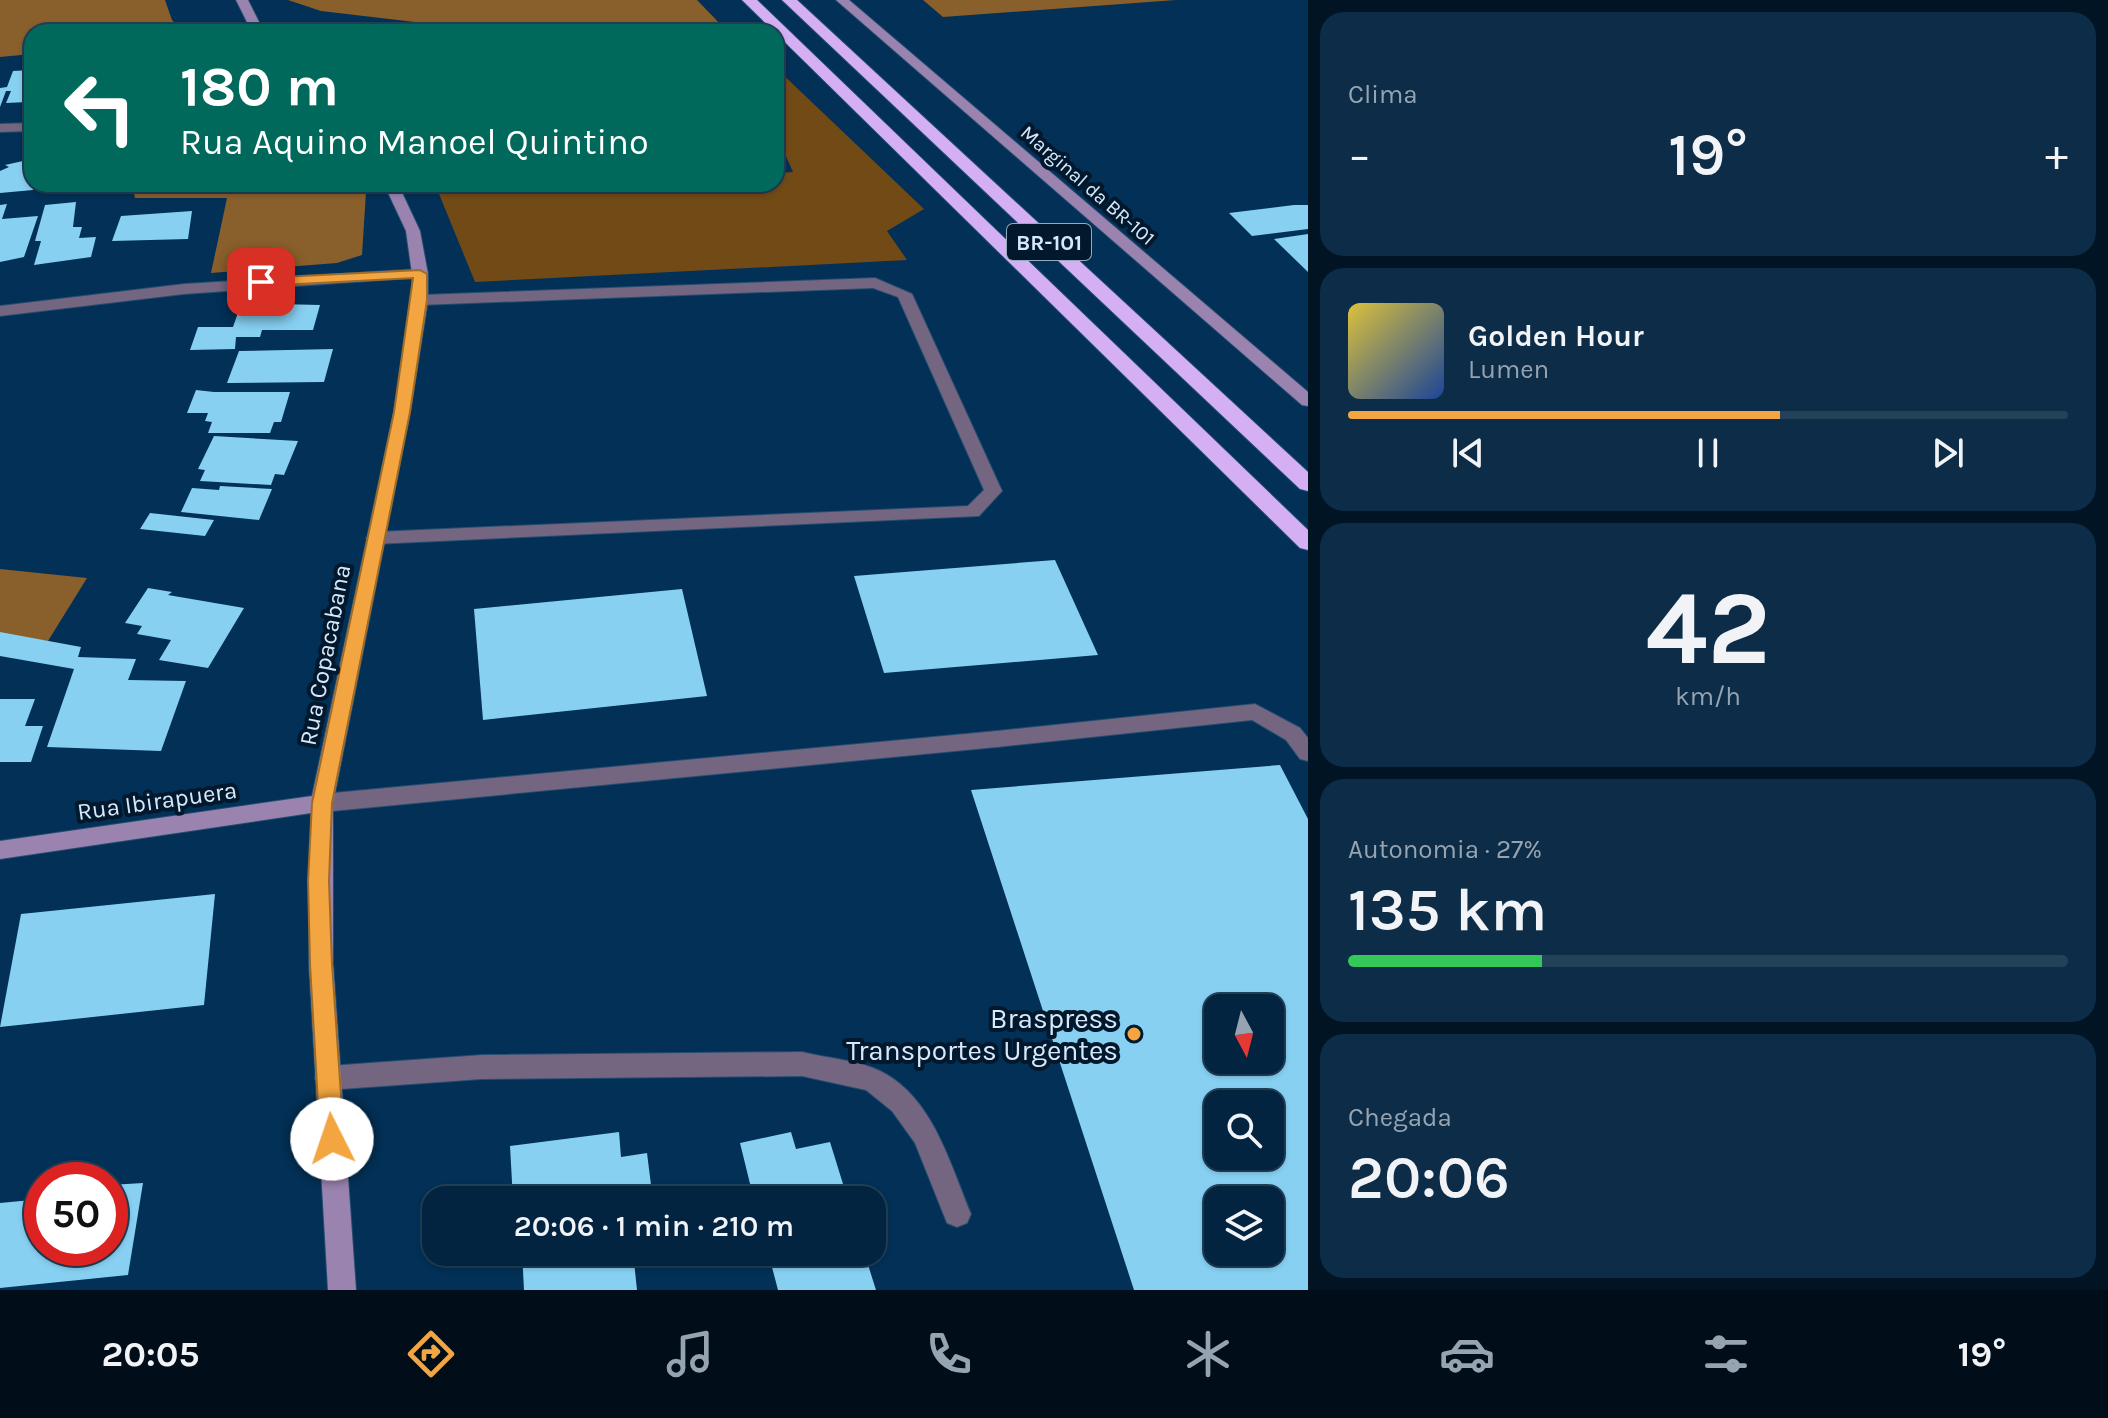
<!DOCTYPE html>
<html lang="pt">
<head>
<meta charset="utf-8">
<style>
	body { margin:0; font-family:Karla,sans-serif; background:#0c2c47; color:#f1f3f6; height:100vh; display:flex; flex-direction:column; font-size:30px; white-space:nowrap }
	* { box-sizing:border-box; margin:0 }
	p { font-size:26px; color:#96a4b1 }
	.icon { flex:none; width:44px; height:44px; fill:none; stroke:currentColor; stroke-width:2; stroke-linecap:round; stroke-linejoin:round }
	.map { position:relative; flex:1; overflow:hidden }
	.panel { display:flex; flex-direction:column; gap:12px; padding:12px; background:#011423; width:800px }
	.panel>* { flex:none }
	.hud { position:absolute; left:24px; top:24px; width:760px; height:168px; border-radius:24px; box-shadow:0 2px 6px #0004,0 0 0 2px #234159; background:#00695c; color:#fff; overflow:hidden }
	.needle { width:52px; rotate:173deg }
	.buttons { position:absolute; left:1204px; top:994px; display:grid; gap:16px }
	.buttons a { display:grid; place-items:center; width:80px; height:80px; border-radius:16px; background:#022440; box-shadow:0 2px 6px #0004,0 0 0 2px #234159; font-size:40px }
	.speed { position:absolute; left:24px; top:1162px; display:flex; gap:16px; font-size:40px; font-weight:700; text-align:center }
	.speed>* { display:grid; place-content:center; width:104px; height:104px; border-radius:50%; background:#022440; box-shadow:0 2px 6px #0004,0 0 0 2px #234159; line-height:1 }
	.speed .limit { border:12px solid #d22; background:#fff; color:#111 }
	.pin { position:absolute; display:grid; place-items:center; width:68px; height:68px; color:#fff; margin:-34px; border-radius:16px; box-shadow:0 4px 12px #0006 }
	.me { position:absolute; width:88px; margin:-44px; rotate:356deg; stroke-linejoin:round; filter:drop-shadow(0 0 6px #0008) }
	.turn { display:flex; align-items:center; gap:28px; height:168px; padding:0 24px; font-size:36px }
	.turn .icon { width:104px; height:104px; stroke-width:2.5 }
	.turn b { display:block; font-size:56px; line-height:68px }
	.big { font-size:60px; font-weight:600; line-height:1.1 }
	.panel .widget { flex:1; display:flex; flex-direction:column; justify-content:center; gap:12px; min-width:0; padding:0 28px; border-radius:24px; background:#0c2c47 }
	.panel .dial { align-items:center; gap:0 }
	.dial b { font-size:104px; line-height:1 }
	.song { display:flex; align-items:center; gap:24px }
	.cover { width:96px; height:96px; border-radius:12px; background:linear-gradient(135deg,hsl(50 70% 55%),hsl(220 70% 35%)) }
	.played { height:8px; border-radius:4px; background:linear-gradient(90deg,#f2a541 60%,#234159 60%) }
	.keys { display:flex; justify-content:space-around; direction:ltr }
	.heat { display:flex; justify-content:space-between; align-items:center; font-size:44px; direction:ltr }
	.charge { height:12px; border-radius:6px; background:linear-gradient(90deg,#34c759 27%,#234159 0) }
	.trip { position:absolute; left:422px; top:1186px; width:464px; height:80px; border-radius:24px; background:#022440; box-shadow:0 2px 6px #0004,0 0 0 2px #234159; font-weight:600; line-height:80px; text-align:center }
	.menu { display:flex; height:128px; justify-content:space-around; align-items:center; background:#010e1a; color:#96a4b1 }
	.menu .icon { width:56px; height:56px }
	.menu .active { color:#f2a541 }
	.menu b { font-size:36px; color:#f1f3f6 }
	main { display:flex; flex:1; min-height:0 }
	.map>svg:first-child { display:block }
</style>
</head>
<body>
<main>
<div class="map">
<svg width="1308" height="1290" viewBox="0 0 1308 1290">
	<rect width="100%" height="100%" fill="#023056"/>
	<!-- green -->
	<path fill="#714a16" d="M 776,68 L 924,209 L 887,231 L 907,260 L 475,282 L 437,189 L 549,184 L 776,184 L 776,173 L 793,172 L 776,134 Z"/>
	<!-- forest -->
	<path fill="#895f2b" d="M 0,0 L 165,0 L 172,20 L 183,32 L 32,32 L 32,54 L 0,57 Z
		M 288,0 L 697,0 L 725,29 L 722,32 L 500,32 L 321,11 Z
		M 923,0 L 1176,0 L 943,17 Z
		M 132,184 L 361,184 L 366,192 L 362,255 L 337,263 L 211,273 L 227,198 L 135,198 Z
		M 0,569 L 87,578 L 48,641 L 0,635 Z"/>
	<!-- building -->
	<path fill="#87d0f2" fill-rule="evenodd" d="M 32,70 L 32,107 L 26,107 L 27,102 L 6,103 L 11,91 L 6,91 L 0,107 L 0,88 L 7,87 L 13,71 Z
		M 32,159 L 33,190 L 0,193 L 0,171 L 9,167 L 5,165 Z
		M 50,184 L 98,184 L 97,189 L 48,193 Z
		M 76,202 L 73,227 L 82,227 L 79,238 L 96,237 L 91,257 L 34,265 L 41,241 L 35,241 L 45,205 Z
		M 7,204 L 2,219 L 38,216 L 24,257 L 0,262 L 0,205 Z
		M 1294,205 L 1308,205 L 1308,229 L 1252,236 L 1229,213 Z
		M 192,211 L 188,239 L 112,241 L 121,216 Z
		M 1308,234 L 1308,272 L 1274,239 Z
		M 278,304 L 320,305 L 313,330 L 262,330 L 260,337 L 236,337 L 235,349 L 190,350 L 198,327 L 233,327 L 240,307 Z
		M 333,349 L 324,382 L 227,383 L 239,351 Z
		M 196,390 L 214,392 L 290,392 L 281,422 L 274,422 L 270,433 L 208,433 L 212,422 L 205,421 L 208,413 L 187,413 Z
		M 214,436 L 298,441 L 284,475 L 275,474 L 271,485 L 200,481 L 205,470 L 198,469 Z
		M 220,486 L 272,489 L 259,520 L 181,512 L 192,488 L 219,490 Z
		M 150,513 L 214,520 L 205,536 L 140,529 Z
		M 1055,560 L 1098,655 L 884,673 L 854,576 Z
		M 148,588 L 172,592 L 168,595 L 244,608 L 208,668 L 159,660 L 171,640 L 137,634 L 142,626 L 125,623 Z
		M 682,589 L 707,696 L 483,720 L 474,609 Z
		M 0,632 L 81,647 L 78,657 L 136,659 L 128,680 L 186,681 L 161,751 L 47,747 L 74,669 L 0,656 Z
		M 0,699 L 35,699 L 25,726 L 43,726 L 31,762 L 0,762 Z
		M 1280,765 L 1308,819 L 1308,1290 L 1134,1290 L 971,790 ZM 1218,1008 L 1270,1008 L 1270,1060 L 1218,1060 ZM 1218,1104 L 1270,1104 L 1270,1156 L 1218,1156 ZM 1218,1200 L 1270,1200 L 1270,1252 L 1218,1252 Z
		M 215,894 L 204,1005 L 0,1027 L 21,914 Z
		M 619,1132 L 621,1157 L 647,1153 L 651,1185 L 625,1188 L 626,1200 L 513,1200 L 510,1146 Z
		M 791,1132 L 796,1149 L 830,1142 L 848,1200 L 754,1200 L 740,1143 Z
		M 143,1183 L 128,1275 L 0,1288 L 0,1203 L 42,1199 L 42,1248 L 110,1248 L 110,1185 Z
		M 522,1252 L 633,1252 L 637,1290 L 524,1290 Z
		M 768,1252 L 864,1252 L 876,1290 L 778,1290 Z"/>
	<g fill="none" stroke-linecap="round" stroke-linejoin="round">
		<defs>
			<path id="lane" d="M 875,278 L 912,294 L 1002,491 L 979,516 L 375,544 L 366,538 L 375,532 L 968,506 L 984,490 L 898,297 L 873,288 L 420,305 L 412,300 L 420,295 Z
				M 1255,704 L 1300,728 L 1308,738 L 1308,761 L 1300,759 L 1286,740 L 1252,720 L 997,747 L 989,745 L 986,739 L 989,733 L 997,731 Z
				M 802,1052 C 826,1058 858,1060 880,1071 C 933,1097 950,1164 971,1214 L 967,1223 L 957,1227 L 947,1223 L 915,1143 L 892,1111 L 866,1090 L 802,1076 L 482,1079 L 328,1090 L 319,1086 L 315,1078 L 319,1070 L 328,1066 L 482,1055 Z"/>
			<path id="street" d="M 32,123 L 32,131 L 0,132 L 0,124 Z
				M 420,269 L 428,274 L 425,277 L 184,294 L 0,316 L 0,306 L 184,284 Z
				M 997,731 L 1005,733 L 1008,739 L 1005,745 L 997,747 L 322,812 L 314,809 L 311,803 L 314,797 L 322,794 Z"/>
			<path id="secondary" d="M 236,0 L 248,0 L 264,32 L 252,32 Z
				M 836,0 L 849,0 L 1308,392 L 1308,406 L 1302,405 Z
				M 384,184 L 398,184 L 420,231 L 428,274 L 428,300 L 410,412 L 333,803 L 333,964 L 356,1290 L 328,1290 L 309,964 L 311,813 L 0,859 L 0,841 L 312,796 L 394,412 L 412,300 L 412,274 L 406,231 Z"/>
			<path id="highway" d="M 742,0 L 757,0 L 1308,530 L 1308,550 L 1300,548 Z
				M 782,0 L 797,0 L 1308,472 L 1308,491 L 1300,489 Z"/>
		</defs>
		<!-- lane casing -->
		<use href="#lane" stroke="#244d70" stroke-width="2"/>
		<!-- street casing -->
		<use href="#street" stroke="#244d70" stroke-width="2"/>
		<!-- secondary casing -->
		<use href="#secondary" stroke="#244d70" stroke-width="2"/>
		<!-- highway casing -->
		<use href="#highway" stroke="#244d70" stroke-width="2"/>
		<!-- lane -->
		<use href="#lane" fill="#746581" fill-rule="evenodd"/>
		<!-- street -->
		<use href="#street" fill="#746581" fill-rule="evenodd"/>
		<!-- secondary -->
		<use href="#secondary" fill="#9b83af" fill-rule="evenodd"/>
		<!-- highway -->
		<use href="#highway" fill="#d5aff4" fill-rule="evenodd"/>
	</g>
	<!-- route -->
	<path fill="#f2a541" stroke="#9d6b2a" stroke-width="2" d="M 420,270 L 427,274 L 427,300 L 410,412 L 332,803 L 329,881 L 332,964 L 344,1139 L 341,1147 L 332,1150 L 323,1147 L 320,1139 L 310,964 L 308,881 L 312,803 L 394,412 L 413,278 L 261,286 L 254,282 L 261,278 Z"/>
	<!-- markers -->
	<circle fill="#f2a541" stroke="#02182d" stroke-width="3" cx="1134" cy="1034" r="8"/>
	<g text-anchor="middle" stroke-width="8" stroke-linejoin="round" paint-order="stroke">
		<!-- far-street labels -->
		<g font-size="20" fill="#d7e8fb" stroke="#02182d">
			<text transform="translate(1088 185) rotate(41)" y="7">Marginal da BR-101</text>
		</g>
		<!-- shield labels -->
		<rect fill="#02182d" stroke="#97aabd" stroke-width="2" x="1007" y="224" width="84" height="36" rx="6"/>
		<g font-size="22" font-weight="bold" fill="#d7e8fb">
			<text x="1049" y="250">BR-101</text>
		</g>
		<!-- street labels -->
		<g font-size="24" fill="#d7e8fb" stroke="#02182d">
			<text transform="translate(325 655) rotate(-79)" y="8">Rua Copacabana</text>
			<text transform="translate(157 801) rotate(-8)" y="8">Rua Ibirapuera</text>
		</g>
		<!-- near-poi labels -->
		<g font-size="28" fill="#d7e8fb" stroke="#02182d" text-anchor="end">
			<text x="1118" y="1028">Braspress<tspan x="1118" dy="32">Transportes Urgentes</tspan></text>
		</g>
	</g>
</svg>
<div class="buttons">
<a><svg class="needle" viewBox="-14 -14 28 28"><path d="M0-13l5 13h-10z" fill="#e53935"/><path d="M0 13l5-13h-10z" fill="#96a4b1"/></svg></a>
<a><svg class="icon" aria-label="search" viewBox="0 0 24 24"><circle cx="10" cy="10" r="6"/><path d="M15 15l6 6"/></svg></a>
<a><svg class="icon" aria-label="layers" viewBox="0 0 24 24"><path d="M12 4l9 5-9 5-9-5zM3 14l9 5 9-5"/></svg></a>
</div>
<div class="speed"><div class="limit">50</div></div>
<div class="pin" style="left:261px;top:282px;background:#d93025"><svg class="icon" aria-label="arrive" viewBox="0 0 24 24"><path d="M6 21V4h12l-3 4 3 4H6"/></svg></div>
<svg class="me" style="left:332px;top:1139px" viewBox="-20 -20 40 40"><circle r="19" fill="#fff"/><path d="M0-13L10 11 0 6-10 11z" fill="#f2a541"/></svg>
<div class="trip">20:06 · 1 min · 210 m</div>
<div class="hud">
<div class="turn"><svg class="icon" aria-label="left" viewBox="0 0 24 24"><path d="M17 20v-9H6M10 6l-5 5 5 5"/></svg><div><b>180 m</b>Rua Aquino Manoel Quintino</div></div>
</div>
</div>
<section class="panel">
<div class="widget"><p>Clima</p>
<div class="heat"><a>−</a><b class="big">19°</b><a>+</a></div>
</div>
<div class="widget">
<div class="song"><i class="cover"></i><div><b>Golden Hour</b><p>Lumen</p></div></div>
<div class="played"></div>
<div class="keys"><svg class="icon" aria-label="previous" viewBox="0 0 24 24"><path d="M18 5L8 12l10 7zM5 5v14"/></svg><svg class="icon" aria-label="pause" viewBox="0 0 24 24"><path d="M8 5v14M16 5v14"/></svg><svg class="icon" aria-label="next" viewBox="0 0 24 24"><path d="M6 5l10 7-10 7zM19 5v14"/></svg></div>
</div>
<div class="widget dial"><b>42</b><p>km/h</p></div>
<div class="widget"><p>Autonomia · 27%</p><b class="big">135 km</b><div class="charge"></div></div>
<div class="widget"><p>Chegada</p><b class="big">20:06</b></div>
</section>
</main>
<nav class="menu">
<b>20:05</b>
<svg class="icon active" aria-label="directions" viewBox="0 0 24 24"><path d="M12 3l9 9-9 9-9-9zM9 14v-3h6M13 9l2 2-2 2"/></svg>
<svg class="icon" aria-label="music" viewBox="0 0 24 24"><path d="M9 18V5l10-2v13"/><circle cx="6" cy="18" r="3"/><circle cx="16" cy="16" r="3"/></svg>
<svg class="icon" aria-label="phone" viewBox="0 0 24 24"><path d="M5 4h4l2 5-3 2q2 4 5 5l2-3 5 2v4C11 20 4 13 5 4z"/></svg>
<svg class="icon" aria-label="climate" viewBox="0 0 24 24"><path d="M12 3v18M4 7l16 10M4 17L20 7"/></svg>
<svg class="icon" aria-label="car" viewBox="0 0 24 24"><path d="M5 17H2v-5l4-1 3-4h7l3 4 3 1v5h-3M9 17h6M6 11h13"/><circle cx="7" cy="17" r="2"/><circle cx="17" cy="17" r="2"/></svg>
<svg class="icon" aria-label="filters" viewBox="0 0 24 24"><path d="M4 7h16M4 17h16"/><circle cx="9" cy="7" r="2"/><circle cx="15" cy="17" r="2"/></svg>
<b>19°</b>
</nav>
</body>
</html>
